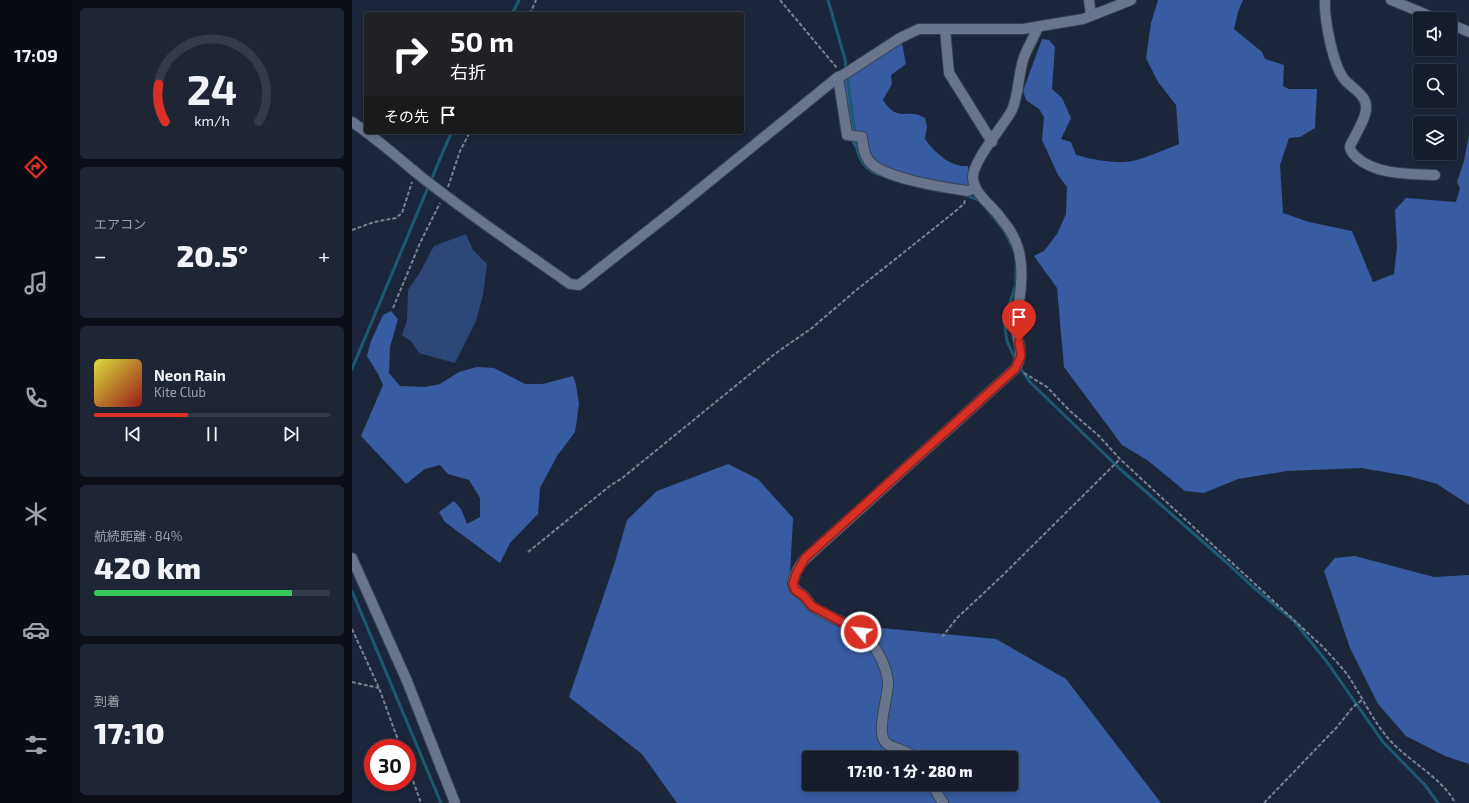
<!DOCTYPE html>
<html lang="ja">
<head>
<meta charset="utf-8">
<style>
	body { margin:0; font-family:"Exo 2","Noto Sans JP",sans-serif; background:#1e2534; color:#f1f3f6; height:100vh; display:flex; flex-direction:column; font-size:15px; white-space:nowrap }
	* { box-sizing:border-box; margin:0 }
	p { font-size:13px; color:#9da1a9 }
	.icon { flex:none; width:22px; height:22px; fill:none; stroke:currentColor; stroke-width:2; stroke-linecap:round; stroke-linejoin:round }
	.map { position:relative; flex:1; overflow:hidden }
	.drawer { display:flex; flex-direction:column; gap:8px; padding:8px; background:#0c0f18; width:280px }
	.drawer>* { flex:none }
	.guide { position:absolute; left:12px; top:12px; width:380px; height:122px; border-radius:4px; box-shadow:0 2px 6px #0003,0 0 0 1px #343a48; background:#202124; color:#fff; overflow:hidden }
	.buttons { position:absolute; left:1061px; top:12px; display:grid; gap:8px }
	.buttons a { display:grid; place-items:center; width:44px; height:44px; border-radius:4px; background:#151c2c; box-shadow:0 2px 6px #0003,0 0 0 1px #343a48; font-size:20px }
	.speed { position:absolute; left:12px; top:739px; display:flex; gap:8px; font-size:20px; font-weight:700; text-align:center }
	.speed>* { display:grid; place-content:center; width:52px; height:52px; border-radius:50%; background:#151c2c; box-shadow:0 2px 6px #0003,0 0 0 1px #343a48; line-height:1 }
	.speed .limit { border:6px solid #d22; background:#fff; color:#111 }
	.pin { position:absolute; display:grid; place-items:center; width:34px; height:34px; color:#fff; margin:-41px -17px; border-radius:50% 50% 50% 0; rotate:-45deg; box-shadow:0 0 4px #0007 }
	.pin .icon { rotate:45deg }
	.me { position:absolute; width:44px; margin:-22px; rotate:298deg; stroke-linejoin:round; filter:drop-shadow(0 0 3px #0008) }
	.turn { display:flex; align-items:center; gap:14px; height:84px; padding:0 20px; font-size:18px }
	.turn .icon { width:52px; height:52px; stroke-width:2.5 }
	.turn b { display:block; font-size:28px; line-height:34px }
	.then { display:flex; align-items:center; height:38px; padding:0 20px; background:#0003; gap:8px; font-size:15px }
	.big { font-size:30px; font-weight:800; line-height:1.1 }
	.drawer .tile { flex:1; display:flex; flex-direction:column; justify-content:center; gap:6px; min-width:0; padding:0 14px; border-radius:6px; background:#1e2534 }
	.drawer .dial { align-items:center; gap:0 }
	.dial svg { height:104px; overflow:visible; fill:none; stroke:#343a48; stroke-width:7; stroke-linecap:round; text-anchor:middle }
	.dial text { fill:#f1f3f6; stroke:none }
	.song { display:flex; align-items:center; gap:12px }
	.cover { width:48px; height:48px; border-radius:6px; background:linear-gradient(135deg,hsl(60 70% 55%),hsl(0 70% 35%)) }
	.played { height:4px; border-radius:2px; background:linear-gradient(90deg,#d93025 40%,#343a48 40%) }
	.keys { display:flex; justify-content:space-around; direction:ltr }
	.heat { display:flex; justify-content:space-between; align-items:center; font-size:22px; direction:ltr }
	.charge { height:6px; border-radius:3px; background:linear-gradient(90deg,#34c759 84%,#343a48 0) }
	.trip { position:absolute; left:450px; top:751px; width:216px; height:40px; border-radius:4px; background:#151c2c; box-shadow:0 2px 6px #0003,0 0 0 1px #343a48; font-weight:800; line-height:40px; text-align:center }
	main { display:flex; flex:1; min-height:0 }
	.dock { display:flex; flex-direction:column; width:72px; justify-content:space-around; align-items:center; background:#080b12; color:#9da1a9 }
	.dock .icon { width:28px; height:28px }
	.dock .on { color:#d93025 }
	.dock b { font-size:18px; color:#f1f3f6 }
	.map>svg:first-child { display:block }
</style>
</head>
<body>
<main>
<nav class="dock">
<b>17:09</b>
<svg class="icon on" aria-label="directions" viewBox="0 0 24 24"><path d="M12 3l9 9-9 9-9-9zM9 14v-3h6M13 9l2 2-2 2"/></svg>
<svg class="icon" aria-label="music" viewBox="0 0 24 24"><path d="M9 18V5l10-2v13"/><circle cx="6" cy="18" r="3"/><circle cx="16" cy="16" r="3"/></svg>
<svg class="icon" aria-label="phone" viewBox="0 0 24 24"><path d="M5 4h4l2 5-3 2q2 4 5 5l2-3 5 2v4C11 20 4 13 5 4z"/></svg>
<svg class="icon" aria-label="climate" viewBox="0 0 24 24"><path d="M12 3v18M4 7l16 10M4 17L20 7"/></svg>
<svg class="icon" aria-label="car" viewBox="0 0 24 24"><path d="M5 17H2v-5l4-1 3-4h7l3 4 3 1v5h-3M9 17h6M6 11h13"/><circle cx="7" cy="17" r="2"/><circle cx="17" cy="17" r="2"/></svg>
<svg class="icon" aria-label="filters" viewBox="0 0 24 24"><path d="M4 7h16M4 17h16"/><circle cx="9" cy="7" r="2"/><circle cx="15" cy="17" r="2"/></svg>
</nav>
<section class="drawer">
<div class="tile dial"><svg viewBox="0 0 100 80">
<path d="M14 69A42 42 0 1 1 86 69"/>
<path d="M14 69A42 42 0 0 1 9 40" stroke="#d93025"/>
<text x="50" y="56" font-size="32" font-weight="700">24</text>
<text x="50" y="72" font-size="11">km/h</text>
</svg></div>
<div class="tile"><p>エアコン</p>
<div class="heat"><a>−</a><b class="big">20.5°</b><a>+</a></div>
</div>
<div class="tile">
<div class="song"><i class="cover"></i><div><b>Neon Rain</b><p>Kite Club</p></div></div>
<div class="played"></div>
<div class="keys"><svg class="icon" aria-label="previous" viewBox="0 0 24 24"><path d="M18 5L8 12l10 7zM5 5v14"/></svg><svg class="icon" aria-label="pause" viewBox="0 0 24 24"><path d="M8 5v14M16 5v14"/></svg><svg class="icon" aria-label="next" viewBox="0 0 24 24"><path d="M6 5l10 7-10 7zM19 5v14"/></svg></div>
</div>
<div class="tile"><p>航続距離 · 84%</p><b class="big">420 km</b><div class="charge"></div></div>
<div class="tile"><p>到着</p><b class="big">17:10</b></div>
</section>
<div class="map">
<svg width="1117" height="803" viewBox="0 0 1117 803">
	<rect width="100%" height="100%" fill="#1c263a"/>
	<!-- green -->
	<path fill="#2d4778" d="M 114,234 L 121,250 L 135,264 L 131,295 L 124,321 L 103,363 L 67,353 L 59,341 L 50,335 L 55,320 L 56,290 L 67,274 L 82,246 Z"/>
	<!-- forest -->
	<path fill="#375ca1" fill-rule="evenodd" d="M 806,0 L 891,0 L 886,12 L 882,29 L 910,52 L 913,59 L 932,65 L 931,86 L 937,89 L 965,89 L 963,128 L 948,137 L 937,138 L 928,165 L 931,213 L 957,222 L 1000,231 L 1021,282 L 1042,274 L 1045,247 L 1043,210 L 1054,198 L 1104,202 L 1108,188 L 1105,182 L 1112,161 L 1117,135 L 1117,505 L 1085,484 L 1056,476 L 1009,468 L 935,471 L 886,479 L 852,493 L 833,491 L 795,460 L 770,445 L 712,367 L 705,288 L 682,256 L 692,251 L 705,234 L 714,214 L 715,187 L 706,175 L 690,140 L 692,117 L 687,109 L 674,100 L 671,91 L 690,39 L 697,40 L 703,47 L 700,89 L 710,98 L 719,118 L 709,139 L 719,142 L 724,155 C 738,159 758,163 774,162 C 790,160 812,150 827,144 L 824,105 L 806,82 L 794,58 L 799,23 Z
		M 550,43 L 554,64 L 539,75 L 540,84 L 531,100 C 547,124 554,107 573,118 L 575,126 L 573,139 C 583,153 598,167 616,166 L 619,187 L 606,186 L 536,171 L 510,159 L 498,139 L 490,81 L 526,56 Z
		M 39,311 L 46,319 L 38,347 L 37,373 L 48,386 L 73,387 L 88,384 L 107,372 L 125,367 L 142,368 L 173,384 L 191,384 L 221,376 L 224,385 L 227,404 L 223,432 L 205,456 L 188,488 L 186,514 L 158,543 L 148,563 L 93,522 L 87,512 L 102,501 L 109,509 L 115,524 L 128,517 L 128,498 L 117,480 L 96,474 L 88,465 L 73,469 L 54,484 L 9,436 L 31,385 L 26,374 L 15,356 L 19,341 L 31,315 Z
		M 376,464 L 406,479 L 441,518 L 438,574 L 454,597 L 498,625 L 644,639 L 714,679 L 809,803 L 325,803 L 290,754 L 217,697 L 262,565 L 275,520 L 305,491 ZM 457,758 L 659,758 L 659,784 L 457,784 Z
		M 1003,556 L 1082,577 L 1117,575 L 1117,764 L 1093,756 L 1054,736 L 1026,704 L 998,648 L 972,571 L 983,558 Z"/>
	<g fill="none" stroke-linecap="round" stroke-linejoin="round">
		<!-- stream -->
		<path stroke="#1d5a71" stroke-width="3" d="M 476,0 L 493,59 L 494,70
			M 160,14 L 167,0
			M 495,76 L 503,133
			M 503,139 C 506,158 511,171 531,176
			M 610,194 L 627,200 L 629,203
			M 634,208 L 652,230 L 663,252
			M 664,361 L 655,341 L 652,321 L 664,284 L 664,263
			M 667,366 L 678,382 L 767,468 L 874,562 L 901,587 L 942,621 L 975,662 L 1031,742 L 1073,785 L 1086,803
			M 0,369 L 93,147 L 100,132
			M 0,591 L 89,803"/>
		<defs>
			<path id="minor" d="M 737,0 L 739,16
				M 973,0 C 972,19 981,65 992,79 C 998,86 1007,91 1012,99 C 1019,110 1007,128 1002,138 C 1001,141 998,144 998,147 C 998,151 1001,154 1004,157 C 1024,175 1057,174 1083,175
				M 1039,0 L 1085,19
				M 1098,24 L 1117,32
				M 593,29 L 597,73 L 640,142
				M 486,77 L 495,135 L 510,137 C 511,145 511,153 517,161 C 529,178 594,188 616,191 L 623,188
				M 0,122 C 24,138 45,157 67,175 C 116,214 167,248 218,284 L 227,285 L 321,211 L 486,77 L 491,75 L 548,38 L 567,29 L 671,29 L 731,19 L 779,0
				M 0,558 L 55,681 L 103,803
				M 564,758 C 555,750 541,749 534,743 C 523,732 537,697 536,681 C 534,666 527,652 517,640 C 502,623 477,619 460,606 C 457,603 455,599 452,596 C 447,592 441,590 441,583 C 442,574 448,565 453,559 L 663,369 C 674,353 664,339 663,322 C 663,315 666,309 667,302 C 670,284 671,265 666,248 C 662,234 653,223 644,212 C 635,202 622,192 621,178 C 620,161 651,127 660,110 C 667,94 666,74 672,57 C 676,47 682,37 686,27
				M 580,784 L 591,803"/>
		</defs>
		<!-- minor casing -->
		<use href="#minor" stroke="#374050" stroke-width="12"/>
		<!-- path -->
		<path stroke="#7a8393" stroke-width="2" stroke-dasharray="4 2" stroke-linecap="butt" d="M 428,0 L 485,68
			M 178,14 L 184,0
			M 96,187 L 108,151 L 118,132
			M 0,230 L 22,222 L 44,218 L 50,213 L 60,182
			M 41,308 L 68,243 L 88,203
			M 672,373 L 695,387 L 718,411 L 747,436 L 768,459 L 971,647 C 980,657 990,667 997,677 C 1010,697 1020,719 1035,737 C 1054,760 1091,778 1103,803
			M 176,552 L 259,485 L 269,479 L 424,353 L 460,328 L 502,292 L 595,218 L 612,204 L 613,200
			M 0,629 L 27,688 L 49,748
			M 590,637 L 605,618 L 651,575 L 768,459
			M 0,682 L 27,688
			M 55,764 L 69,803
			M 912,803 L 985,727 L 1001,707 L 1010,700"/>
		<!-- minor -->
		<use href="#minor" stroke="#68758c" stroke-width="10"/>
	</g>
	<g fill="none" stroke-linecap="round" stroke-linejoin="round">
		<defs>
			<path id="route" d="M 509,632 L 460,606 L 452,596 L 443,590 L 441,584 L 444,574 L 453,558 L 663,369 L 669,356 L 667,341"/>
		</defs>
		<!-- route casing -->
		<use href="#route" stroke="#8d1f18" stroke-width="10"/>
		<!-- route -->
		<use href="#route" stroke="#d93025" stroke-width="7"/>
	</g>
</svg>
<div class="buttons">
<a><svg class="icon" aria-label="sound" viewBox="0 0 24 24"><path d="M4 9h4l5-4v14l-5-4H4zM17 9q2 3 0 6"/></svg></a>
<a><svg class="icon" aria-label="search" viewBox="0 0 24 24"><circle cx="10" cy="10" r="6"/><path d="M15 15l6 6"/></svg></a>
<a><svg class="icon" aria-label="layers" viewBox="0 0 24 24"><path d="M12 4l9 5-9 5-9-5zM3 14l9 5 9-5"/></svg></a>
</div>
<div class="speed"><div class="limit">30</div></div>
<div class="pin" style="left:667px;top:341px;background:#d93025"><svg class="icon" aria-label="arrive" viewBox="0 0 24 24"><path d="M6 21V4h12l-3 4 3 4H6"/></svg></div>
<svg class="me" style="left:509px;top:632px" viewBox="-20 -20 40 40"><circle r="17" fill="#d93025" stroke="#fff" stroke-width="3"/><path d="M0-11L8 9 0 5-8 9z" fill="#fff"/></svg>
<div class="trip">17:10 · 1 分 · 280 m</div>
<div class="guide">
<div class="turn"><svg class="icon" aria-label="right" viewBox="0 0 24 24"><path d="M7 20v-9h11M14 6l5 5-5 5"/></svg><div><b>50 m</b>右折</div></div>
<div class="then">その先<svg class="icon" aria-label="arrive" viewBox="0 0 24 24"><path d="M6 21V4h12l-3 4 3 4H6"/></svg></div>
</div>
</div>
</main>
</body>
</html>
